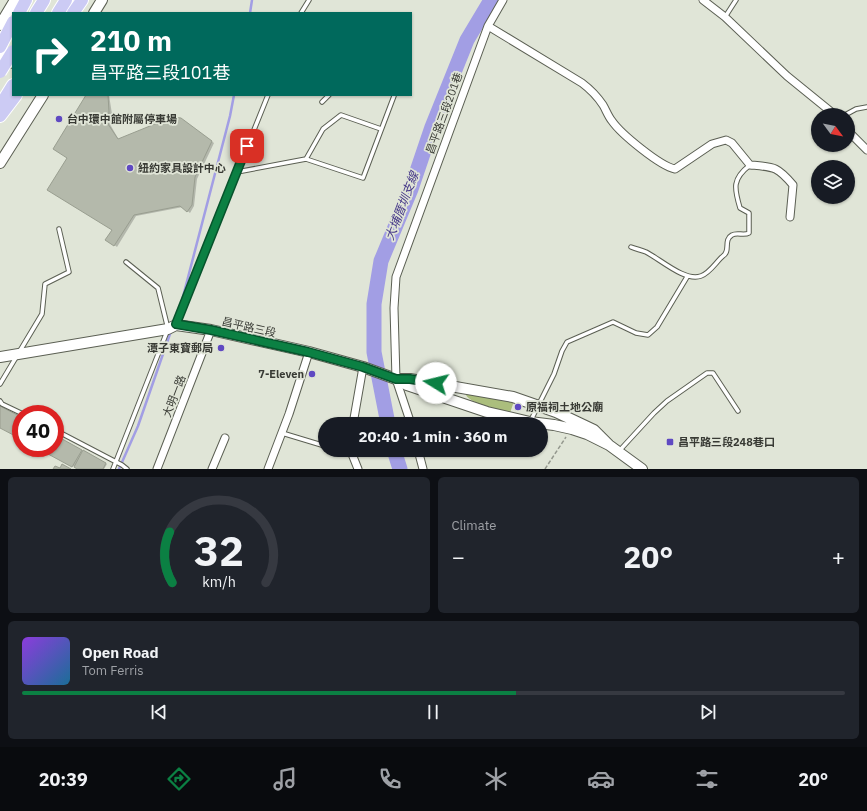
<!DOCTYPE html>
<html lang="en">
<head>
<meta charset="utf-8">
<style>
	body { margin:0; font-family:"IBM Plex Sans","Noto Sans TC",sans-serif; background:#20242c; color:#f1f3f6; height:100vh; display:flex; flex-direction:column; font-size:15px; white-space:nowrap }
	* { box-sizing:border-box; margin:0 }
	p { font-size:13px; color:#9ea1a6 }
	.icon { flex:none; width:22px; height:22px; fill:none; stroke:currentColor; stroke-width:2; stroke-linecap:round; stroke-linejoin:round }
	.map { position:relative; height:469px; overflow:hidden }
	.drawer { display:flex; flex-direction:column; gap:8px; padding:8px; background:#0d0f14; flex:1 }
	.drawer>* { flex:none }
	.banner { position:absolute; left:12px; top:12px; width:400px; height:84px; border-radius:0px; box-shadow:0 1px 3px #0004; background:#00695c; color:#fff; overflow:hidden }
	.needle { width:26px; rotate:122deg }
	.buttons { position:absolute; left:811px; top:108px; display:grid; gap:8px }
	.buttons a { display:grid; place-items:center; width:44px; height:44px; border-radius:50%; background:#171b24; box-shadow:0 1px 3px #0004; font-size:20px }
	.speed { position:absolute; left:12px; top:405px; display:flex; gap:8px; font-size:20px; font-weight:700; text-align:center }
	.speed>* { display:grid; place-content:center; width:52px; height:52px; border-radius:50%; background:#171b24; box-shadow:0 1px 3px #0004; line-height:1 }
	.speed .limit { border:6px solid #d22; background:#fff; color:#111 }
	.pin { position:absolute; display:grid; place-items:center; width:34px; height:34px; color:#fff; margin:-17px; border-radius:8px; box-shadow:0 2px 6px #0006 }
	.me { position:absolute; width:44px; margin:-22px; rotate:279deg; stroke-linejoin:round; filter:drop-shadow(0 0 3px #0008) }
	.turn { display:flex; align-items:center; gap:14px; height:84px; padding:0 12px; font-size:18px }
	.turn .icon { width:52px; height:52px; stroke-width:2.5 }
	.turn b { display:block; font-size:28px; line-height:34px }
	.big { font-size:30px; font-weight:800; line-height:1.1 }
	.drawer .widget { flex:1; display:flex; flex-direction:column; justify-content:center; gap:6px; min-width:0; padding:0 14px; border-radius:6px; background:#20242c }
	.drawer .dial { align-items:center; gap:0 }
	.dial svg { height:104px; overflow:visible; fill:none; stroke:#363941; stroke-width:7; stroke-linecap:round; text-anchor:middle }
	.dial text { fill:#f1f3f6; stroke:none }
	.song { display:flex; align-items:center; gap:12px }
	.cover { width:48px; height:48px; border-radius:6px; background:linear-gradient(135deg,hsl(270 70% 55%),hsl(200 70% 35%)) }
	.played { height:4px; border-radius:2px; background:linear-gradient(90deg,#0b8043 60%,#363941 60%) }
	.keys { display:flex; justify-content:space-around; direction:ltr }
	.heat { display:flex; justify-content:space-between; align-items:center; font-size:22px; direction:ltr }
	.drawer .tiles { flex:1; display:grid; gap:8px; grid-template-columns:1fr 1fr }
	.widget:last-child { grid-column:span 2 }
	.trip { position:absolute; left:318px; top:417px; width:230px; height:40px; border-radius:20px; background:#171b24; box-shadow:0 1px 3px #0004; font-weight:800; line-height:40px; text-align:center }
	.tab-bar { display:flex; height:64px; justify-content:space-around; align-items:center; background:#090b0e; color:#9ea1a6 }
	.tab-bar .icon { width:28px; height:28px }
	.tab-bar .active { color:#0b8043 }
	.tab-bar b { font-size:18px; color:#f1f3f6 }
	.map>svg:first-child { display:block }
</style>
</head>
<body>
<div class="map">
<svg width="867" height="469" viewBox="0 0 867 469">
	<rect width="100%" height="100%" fill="#e0e5d7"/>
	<!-- green -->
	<path fill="#abbe7d" d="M 470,393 L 514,401 L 510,413 C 499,410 471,404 466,395 Z"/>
	<!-- shadow -->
	<path fill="#0003" d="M 87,95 L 109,95 L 112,114 L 111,126 L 119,140 L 184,121 L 214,143 L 197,179 L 194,206 L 190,213 L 183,207 L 136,216 L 117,247 L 107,239 L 113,230 L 69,158 Z
		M 55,436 L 107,464 L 104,469 L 79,469 L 39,448 L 55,448 Z"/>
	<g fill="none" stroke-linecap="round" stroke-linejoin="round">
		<!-- stream -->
		<path stroke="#a29ee4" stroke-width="2.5" d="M 250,13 L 252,0
			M 175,321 L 179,312 L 230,116 L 234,95
			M 119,469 L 138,426 L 171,331"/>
		<!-- river -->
		<path stroke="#a29ee4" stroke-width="15" d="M 388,424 L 374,352 L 374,304 L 381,261 L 411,189 L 432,127 L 467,40 L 491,0
			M 394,450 L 400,469"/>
	</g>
	<!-- building -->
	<path fill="#b4b9ab" stroke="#999e90" d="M 86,95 L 108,95 L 109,112 L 108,124 L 118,139 L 172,117 L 181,118 L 212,141 L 195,177 L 192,205 L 187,212 L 180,206 L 134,215 L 114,246 L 105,240 L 112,230 L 47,190 L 67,158 L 53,149 Z
		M 0,406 L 21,417 L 21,439 L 0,428 Z
		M 55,435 L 82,450 L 72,467 L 37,448 L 55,448 Z
		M 83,450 L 106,463 L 103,469 L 77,469 L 74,467 Z
		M 62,464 L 71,469 L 53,469 L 55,466 L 60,468 Z"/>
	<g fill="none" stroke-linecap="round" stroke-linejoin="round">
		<defs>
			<path id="lane" d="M 301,13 L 309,0
				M 725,17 L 736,0
				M 322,102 L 329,95
				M 845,115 L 856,109 L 867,107
				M 306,159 L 363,178 L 394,96
				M 237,172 L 306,159 L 323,129 L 341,115 L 381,129
				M 631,247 C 636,249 641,250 646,252 C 660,259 685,282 701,276 C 710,273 716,262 723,256 C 731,251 723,240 732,235 C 737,232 744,236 749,233 L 749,213 L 740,208 C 734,188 732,179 750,165
				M 176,324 L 268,95
				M 0,384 L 42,314 L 45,284 L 69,272 L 59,229
				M 0,401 L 2,404 L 23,414
				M 531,420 L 554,374 L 562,351 L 567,342 L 613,322 L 636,333 L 648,335 L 657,327 L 687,277
				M 55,430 L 122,465 L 127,469
				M 282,433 L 325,446
				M 339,450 L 352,454
				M 620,450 L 654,413 L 667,401 L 707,373 L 713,373 L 738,411
				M 113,469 L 168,329 L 158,288 L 126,262"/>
			<path id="street" d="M 703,0 L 725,17 L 787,76 L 835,115
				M 488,26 L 582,83 C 590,89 597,96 603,105 C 606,110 608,116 612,121 C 621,134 660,166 675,169 L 712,144 L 726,140 L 732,143 L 750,165 C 774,167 777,166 793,185 L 790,217
				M 848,128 L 851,134 L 867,150
				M 353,424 L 363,367
				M 411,424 L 396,379 L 394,308 L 396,277 L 488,26 L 503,0
				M 352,450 L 352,454 L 358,469
				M 418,450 L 423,469
				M 157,469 L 211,330
				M 212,469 L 225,438
				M 268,469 L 289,414 L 309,352"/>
			<path id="secondary" d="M 94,13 L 102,0
				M 0,25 L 15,0
				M 0,55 L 13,63
				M 0,163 L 43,95
				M 0,357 L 168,329 L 176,325 L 211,330 L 309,352 L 363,367 L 396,379 L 407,385 L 487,412 L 530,422 L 554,425 L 572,429 L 587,434 L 609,445
				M 400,379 L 410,379 L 513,397 L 556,412 L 594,430 L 609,445 L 642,469"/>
			<path id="highway" d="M 19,13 L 26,0
				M 36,13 L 44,0
				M 58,13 L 66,0
				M 73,13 L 82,0
				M 0,47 L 13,22
				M 3,101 L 13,85
				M 0,116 L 16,95"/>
		</defs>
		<!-- lane casing -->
		<use href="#lane" stroke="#5b5f53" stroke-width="5.5"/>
		<!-- street casing -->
		<use href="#street" stroke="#5b5f53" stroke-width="9"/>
		<!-- secondary casing -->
		<use href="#secondary" stroke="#5b5f53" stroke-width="12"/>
		<!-- highway casing -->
		<use href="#highway" stroke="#fff" stroke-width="14"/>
		<!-- path -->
		<path stroke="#93978d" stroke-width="1.5" stroke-dasharray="4 2" stroke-linecap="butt" d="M 545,469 L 566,437"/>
		<!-- lane -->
		<use href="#lane" stroke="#fff" stroke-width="3.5"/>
		<!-- street -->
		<use href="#street" stroke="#fff" stroke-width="7"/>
		<!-- secondary -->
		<use href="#secondary" stroke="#fff" stroke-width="10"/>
		<!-- highway -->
		<use href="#highway" stroke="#cccbf4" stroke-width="12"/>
		<defs>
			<path id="highway-bridge" d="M 0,72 L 13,51"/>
		</defs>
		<!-- highway-bridge casing -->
		<use href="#highway-bridge" stroke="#fff" stroke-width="14" stroke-linecap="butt"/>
		<!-- highway-bridge -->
		<use href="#highway-bridge" stroke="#cccbf4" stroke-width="12"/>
	</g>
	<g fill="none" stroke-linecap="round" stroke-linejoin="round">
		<defs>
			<path id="route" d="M 247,146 L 176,324 L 211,330 L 308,352 L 363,367 L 396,379 L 410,379 L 436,383"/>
		</defs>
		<!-- route casing -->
		<use href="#route" stroke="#07532c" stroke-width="10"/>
		<!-- route -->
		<use href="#route" stroke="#0b8043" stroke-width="7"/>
	</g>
	<!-- markers -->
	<g fill="#5f49c2" stroke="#e0e5d7" stroke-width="1.5">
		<circle cx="59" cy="119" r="4"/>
		<circle cx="130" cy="168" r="4"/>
		<circle cx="221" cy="348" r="4"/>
		<circle cx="312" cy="374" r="4"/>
		<circle cx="518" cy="407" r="4"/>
		<rect x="666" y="438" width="8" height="8" rx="2"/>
	</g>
	<g text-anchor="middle" stroke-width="3.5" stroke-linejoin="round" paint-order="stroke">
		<!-- street labels -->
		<g font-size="11" fill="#383a34" stroke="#e0e5d7">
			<text transform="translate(444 113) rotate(-70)" y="4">昌平路三段201巷</text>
			<text transform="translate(249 327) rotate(13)" y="4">昌平路三段</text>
			<text transform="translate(174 396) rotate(-69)" y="4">大明一路</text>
		</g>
		<!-- poi labels -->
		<g font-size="11" font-weight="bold" fill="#383a34" stroke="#e0e5d7" text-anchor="start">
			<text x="67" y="123">台中環中館附屬停車場</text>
			<text x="138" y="172">紐約家具設計中心</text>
			<text x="213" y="352" text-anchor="end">潭子東寶郵局</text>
			<text x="304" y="378" text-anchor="end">7-Eleven</text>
			<text x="526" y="411">原福祠土地公廟</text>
			<text x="678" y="446">昌平路三段248巷口</text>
		</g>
		<!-- water labels -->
		<g font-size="12" font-style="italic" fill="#443688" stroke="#e0e5d7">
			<text transform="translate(402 206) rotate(-69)" y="4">大埔厝圳支線</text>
		</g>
	</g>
</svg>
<div class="buttons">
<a><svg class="needle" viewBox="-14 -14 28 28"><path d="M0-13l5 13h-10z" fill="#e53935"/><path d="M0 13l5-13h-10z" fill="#9ea1a6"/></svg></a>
<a><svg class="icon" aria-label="layers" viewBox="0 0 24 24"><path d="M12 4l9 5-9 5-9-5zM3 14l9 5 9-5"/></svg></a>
</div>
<div class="speed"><div class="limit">40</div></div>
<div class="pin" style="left:247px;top:146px;background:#d93025"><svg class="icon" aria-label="arrive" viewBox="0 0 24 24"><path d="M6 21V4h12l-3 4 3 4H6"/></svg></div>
<svg class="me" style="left:436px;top:383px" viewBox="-20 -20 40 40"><circle r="19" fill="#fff"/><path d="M0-13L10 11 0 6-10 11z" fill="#0b8043"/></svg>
<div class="trip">20:40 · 1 min · 360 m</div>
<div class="banner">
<div class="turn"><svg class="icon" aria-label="right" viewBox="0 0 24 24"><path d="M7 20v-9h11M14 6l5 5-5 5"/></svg><div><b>210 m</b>昌平路三段101巷</div></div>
</div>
</div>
<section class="drawer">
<div class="tiles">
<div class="widget dial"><svg viewBox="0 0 100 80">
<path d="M14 69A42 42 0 1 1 86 69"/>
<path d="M14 69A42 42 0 0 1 12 30" stroke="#0b8043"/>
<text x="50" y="56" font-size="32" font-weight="700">32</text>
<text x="50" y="72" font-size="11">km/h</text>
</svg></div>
<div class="widget"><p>Climate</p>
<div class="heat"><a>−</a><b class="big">20°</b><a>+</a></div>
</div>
<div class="widget">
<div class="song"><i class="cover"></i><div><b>Open Road</b><p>Tom Ferris</p></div></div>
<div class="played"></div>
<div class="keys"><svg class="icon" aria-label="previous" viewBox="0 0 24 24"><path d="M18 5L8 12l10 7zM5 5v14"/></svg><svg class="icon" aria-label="pause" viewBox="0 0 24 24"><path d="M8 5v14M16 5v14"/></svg><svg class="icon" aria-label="next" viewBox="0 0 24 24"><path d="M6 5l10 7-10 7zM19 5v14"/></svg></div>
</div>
</div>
</section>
<nav class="tab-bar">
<b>20:39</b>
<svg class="icon active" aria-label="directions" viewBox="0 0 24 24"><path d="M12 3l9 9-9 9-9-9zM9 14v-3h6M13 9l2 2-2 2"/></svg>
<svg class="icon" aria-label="music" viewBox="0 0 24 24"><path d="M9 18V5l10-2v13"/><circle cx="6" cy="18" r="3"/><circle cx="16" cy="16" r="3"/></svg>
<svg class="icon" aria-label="phone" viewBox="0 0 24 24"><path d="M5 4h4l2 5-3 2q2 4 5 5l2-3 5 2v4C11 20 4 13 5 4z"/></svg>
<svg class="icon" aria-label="climate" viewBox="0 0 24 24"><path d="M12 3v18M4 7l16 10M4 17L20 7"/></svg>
<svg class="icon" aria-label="car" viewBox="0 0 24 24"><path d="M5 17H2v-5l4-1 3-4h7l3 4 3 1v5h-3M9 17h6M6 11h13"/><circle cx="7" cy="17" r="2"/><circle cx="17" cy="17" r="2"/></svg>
<svg class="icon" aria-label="filters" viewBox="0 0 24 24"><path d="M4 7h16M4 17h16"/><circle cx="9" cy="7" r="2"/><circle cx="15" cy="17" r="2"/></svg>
<b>20°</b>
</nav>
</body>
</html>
